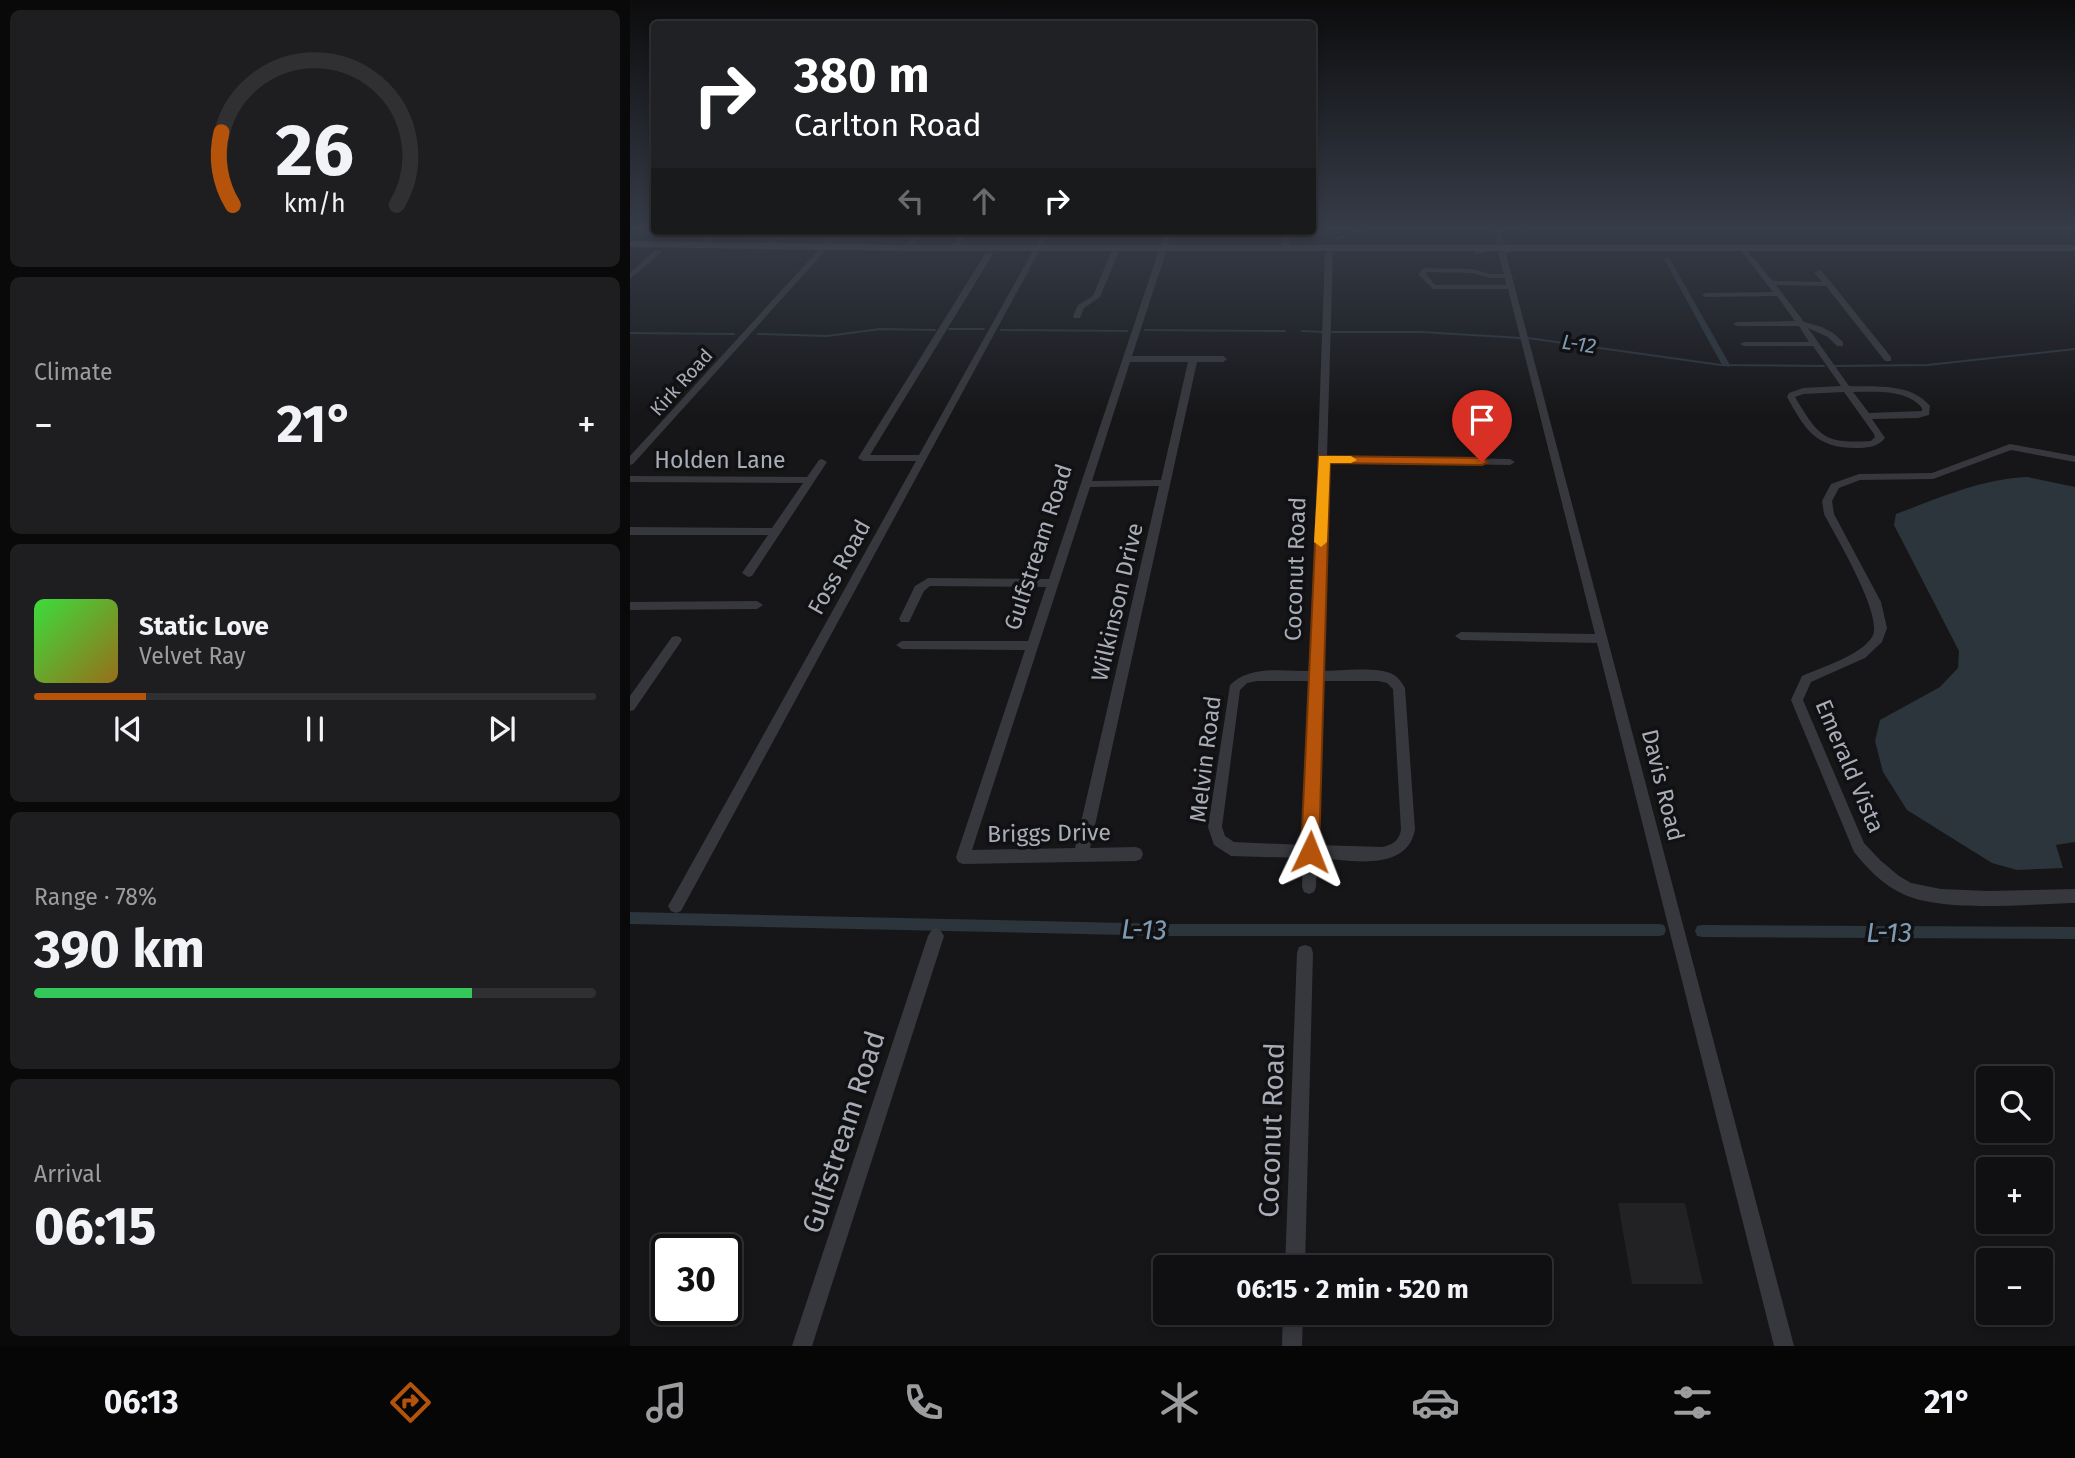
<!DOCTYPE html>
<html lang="en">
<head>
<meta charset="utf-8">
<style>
	body { margin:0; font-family:"Fira Sans",sans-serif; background:#1e1e20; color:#f1f3f6; height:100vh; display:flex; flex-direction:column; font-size:26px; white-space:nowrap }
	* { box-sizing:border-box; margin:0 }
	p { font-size:23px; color:#9c9d9f }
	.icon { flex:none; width:38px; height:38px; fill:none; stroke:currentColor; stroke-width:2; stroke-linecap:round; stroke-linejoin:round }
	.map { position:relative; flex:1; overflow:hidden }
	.side { display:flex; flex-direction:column; gap:10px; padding:10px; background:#09090a; width:630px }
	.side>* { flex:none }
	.guide { position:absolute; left:21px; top:21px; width:665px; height:214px; border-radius:7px; box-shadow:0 4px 10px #0003,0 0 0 2px #303032; background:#202124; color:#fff; overflow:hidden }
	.fabs { position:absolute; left:1346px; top:1066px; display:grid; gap:14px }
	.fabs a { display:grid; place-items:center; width:77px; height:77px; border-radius:7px; background:#101012; box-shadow:0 4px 10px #0003,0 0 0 2px #303032; font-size:35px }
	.speed { position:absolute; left:21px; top:1234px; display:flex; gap:14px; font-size:35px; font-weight:700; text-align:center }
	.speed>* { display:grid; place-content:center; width:91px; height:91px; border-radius:50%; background:#101012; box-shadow:0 4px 10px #0003,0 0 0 2px #303032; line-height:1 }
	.speed .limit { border:4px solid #111; border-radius:10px; background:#fff; color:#111 }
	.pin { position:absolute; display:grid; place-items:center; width:60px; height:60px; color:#fff; margin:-72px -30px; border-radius:50% 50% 50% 0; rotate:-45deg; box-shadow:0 0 7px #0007 }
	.pin .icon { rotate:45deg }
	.me { position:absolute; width:77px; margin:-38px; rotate:2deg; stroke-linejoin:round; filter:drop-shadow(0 0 5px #0008) }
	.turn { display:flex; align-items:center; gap:24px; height:147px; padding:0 28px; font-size:32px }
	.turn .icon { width:91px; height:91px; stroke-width:2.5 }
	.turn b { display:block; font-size:49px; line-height:60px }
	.lanes { display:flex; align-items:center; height:66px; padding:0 28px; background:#0003; justify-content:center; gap:35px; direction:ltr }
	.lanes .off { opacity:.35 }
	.big { font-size:52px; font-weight:700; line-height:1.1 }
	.side .widget { flex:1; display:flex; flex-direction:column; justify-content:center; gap:10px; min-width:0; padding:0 24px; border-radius:10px; background:#1e1e20 }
	.side .dial { align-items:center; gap:0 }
	.dial svg { height:182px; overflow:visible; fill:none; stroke:#303032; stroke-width:7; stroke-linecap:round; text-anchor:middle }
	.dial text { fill:#f1f3f6; stroke:none }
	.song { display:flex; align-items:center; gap:21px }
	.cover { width:84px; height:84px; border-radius:10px; background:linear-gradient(135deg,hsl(120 70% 55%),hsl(40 70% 35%)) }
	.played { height:7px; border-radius:4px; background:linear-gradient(90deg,#b45309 20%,#303032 20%) }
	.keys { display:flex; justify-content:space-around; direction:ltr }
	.heat { display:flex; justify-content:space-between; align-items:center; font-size:38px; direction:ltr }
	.charge { height:10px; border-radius:5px; background:linear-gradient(90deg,#34c759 78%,#303032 0) }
	.trip { position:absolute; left:523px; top:1255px; width:399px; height:70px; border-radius:7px; background:#101012; box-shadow:0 4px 10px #0003,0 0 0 2px #303032; font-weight:700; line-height:70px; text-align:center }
	.tab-bar { display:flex; height:112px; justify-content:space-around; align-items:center; background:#060607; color:#9c9d9f }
	.tab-bar .icon { width:49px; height:49px }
	.tab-bar .on { color:#b45309 }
	.tab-bar b { font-size:32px; color:#f1f3f6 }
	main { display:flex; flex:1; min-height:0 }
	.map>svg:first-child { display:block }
</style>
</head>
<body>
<main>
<section class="side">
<div class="widget dial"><svg viewBox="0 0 100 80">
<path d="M14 69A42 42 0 1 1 86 69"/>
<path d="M14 69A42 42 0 0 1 9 37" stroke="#b45309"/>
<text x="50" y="56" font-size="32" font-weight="700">26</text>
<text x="50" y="72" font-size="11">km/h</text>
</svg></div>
<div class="widget"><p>Climate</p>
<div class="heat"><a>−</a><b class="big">21°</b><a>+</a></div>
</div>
<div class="widget">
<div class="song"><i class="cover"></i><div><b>Static Love</b><p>Velvet Ray</p></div></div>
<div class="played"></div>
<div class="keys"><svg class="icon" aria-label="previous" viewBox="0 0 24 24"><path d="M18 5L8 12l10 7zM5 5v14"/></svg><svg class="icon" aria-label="pause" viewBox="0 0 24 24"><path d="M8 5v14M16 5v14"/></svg><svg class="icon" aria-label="next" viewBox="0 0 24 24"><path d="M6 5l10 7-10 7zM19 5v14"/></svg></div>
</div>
<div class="widget"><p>Range · 78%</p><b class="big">390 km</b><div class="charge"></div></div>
<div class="widget"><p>Arrival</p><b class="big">06:15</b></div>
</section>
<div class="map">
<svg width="1445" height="1346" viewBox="0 0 1445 1346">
	<rect width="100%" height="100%" fill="#161618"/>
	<!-- built -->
	<path fill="#222225" d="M 151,231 L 256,231 L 245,245 L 113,244 L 124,233 Z
		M 988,1203 L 1055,1203 L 1073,1284 L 1002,1284 Z"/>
	<!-- water -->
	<path fill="#2c353c" d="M 1397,477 L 1445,487 L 1445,842 L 1426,845 L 1433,868 L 1387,870 L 1362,863 L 1277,810 L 1253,772 L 1245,741 L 1250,720 L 1310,687 L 1328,668 L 1329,651 L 1264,525 L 1266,514 C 1309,498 1351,479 1397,477 Z"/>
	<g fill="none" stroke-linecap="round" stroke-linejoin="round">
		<!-- stream -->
		<path stroke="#2c353c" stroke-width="2" d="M 319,329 L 354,329
			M 371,330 L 497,331
			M 515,330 L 655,331
			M 672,331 L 692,332
			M 702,332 L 792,332 L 891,338
			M 0,333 L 104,334
			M 128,334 L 197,336 L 250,329 L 305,330
			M 898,338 L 1091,365 L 1194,366
			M 1205,366 L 1297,365 L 1445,349"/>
		<!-- canal -->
		<path fill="#2c353c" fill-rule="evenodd" d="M 1037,257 L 1040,259 L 1100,365 L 1099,367 L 1092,365 L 1034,259 Z
			M 0,912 L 540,924 L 1029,924 L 1034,925 L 1036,930 L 1034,935 L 1029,936 L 540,936 L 0,924 Z
			M 1072,925 L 1445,927 L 1445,939 L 1072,937 L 1067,936 L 1065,931 L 1067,926 Z"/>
		<!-- minor -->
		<path fill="#37383d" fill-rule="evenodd" d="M 735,227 L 746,227 L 707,240 L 702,239 Z
			M 863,227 L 870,227 L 875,246 L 845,255 L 845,251 L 867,245 Z
			M 84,231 L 91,231 L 72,247 L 68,247 L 68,245 Z
			M 152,231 L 159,231 L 142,248 L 138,248 L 138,246 Z
			M 206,231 L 213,231 L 3,464 L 0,465 L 0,456 Z
			M 287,231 L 294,231 L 279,249 L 275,249 L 275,247 Z
			M 333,231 L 339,231 L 326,249 L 322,249 L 320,248 Z
			M 414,231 L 420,231 L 51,911 L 46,913 L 41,911 L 38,906 L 41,901 L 286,461 L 233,461 L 228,458 L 355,254 L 362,252 L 363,254 L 240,455 L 289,455 Z
			M 536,231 L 542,231 L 538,246 L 534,248 L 530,246 Z
			M 654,231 L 660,231 L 659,246 L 655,248 L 651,246 Z
			M 886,245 L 892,246 L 876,254 L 1164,1346 L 1144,1346 L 967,643 L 831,640 L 825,636 L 831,632 L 965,634 L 878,289 L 803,289 L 788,274 L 795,268 L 842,269 L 860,274 L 874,274 L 868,253 ZM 797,272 L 842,273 L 860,278 L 875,278 L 876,285 L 805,285 L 796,274 Z
			M 1112,245 L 1143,281 L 1192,282 L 1184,272 L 1191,270 L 1261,357 L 1261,361 L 1255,361 L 1196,286 L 1146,285 L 1174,322 L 1192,327 L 1203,333 L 1213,342 L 1213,346 L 1207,346 L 1198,337 L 1178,328 L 1219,386 C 1247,387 1281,383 1300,406 L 1299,415 L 1288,418 L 1242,419 L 1255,438 C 1247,447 1241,447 1230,448 C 1186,449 1176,431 1157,397 L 1159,393 L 1173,388 L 1211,386 L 1183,346 L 1114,346 L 1110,344 L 1114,342 L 1179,342 L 1169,326 L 1107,326 L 1103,324 L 1107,322 L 1165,321 L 1147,296 L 1076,297 L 1072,295 L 1076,293 L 1143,292 L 1108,247 ZM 1214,392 L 1244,434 L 1245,437 L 1241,441 C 1194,444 1189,437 1165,397 L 1173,394 ZM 1223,392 C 1247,392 1276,389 1292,408 L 1292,411 L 1239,413 Z
			M 25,250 L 32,252 L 0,279 L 0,273 Z
			M 485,250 L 489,252 L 470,297 L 454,308 L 450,318 L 444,318 L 443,316 L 448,305 L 463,296 L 481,252 Z
			M 529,250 L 536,252 L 502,356 L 593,356 L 597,359 L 593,362 L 567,362 L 460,848 L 506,847 L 511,849 L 513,854 L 511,859 L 506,861 L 333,864 L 328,862 L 326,857 L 395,650 L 272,649 L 266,645 L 272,641 L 398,641 L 416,587 L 300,586 L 294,591 L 279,622 L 271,622 L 269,619 L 285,586 L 298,578 L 419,579 ZM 500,362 L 558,362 L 531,480 L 462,481 ZM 529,486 L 445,848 L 342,850 L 460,487 Z
			M 699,251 L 703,253 L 697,456 L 880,459 L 885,462 L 880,465 L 697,462 L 692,671 C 710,671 749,666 764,675 C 769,678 773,684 775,688 L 785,830 C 776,873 720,860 687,858 L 686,887 L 684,892 L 679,894 L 674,892 L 672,887 L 673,858 L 601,856 L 584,845 L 578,827 L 600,685 C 620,665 653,671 680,671 L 695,253 ZM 627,681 L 679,681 L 673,845 L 604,842 L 595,836 L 592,827 L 610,690 L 617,683 ZM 692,681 L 748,681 L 757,683 L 763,689 L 771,830 C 769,841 762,845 752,847 L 687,845 Z
			M 1380,444 L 1445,456 L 1445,462 L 1381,450 L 1303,479 L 1230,480 L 1209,488 L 1202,501 L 1204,514 L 1251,602 L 1257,628 L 1252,642 L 1235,658 L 1181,682 L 1173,700 L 1234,843 L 1250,860 L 1269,876 L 1281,883 L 1311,889 L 1358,891 L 1445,889 L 1445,903 C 1399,904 1313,913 1273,894 C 1253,885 1237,868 1224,852 L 1161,700 L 1172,676 C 1192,667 1230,656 1242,637 C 1255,618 1205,535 1194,514 L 1192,501 L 1201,484 L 1229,474 L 1302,473 Z
			M 192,459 L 197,462 L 122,576 L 118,577 L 112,573 L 138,535 L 0,535 L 0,527 L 142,528 L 173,483 L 0,482 L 0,476 L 177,477 L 189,460 Z
			M 127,601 L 133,605 L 127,609 L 0,610 L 0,602 Z
			M 46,636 L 50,637 L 52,640 L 50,643 L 4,710 L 0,711 L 0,696 L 42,637 Z
			M 306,928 L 311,931 L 314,936 L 182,1346 L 162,1346 L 298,936 L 301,931 Z
			M 675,945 L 681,947 L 683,953 L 675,1267 L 655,1267 L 667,953 L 669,947 Z
			M 653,1312 L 673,1312 L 672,1346 L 652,1346 Z"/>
		<!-- major -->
		<path fill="#53555c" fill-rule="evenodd" d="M 0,241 L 277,245 L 1445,245 L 1445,251 L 277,251 L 0,247 Z"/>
	</g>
	<!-- sky -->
	<linearGradient id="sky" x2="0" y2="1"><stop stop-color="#0c0c0d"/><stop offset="0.55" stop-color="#363c48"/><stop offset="1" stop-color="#363c48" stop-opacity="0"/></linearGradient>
	<rect width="1445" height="416" fill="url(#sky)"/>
	<!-- route -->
	<path fill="#b45309" stroke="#753606" stroke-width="2" d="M 689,456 L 852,458 L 858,462 L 852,465 L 700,463 L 689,852 L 687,858 L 680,861 L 673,858 L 671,852 Z"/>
	<!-- slow -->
	<path fill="#f59e0b" d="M 689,456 L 721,456 L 727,460 L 721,463 L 700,463 L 697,542 L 691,547 L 684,542 Z"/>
	<g text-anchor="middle" stroke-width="7" stroke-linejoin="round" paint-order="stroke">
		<!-- far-street labels -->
		<g font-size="19" fill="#a8adb8" stroke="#111113">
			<text transform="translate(51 382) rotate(-48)" y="7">Kirk Road</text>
		</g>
		<!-- far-water labels -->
		<g font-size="21" font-style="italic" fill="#7f9bb3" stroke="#111113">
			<text transform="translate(949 344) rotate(8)" y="7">L-12</text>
		</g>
		<!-- street labels -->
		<g font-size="23" fill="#a8adb8" stroke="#111113">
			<text x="90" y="468">Holden Lane</text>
			<text transform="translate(408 547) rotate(-72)" y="8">Gulfstream Road</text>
			<text transform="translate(209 567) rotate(-61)" y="8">Foss Road</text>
			<text transform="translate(665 569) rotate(-88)" y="8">Coconut Road</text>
			<text transform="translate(487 602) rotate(-77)" y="8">Wilkinson Drive</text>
			<text transform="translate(575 759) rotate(-83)" y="8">Melvin Road</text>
			<text transform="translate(1220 766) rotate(67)" y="8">Emerald Vista</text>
			<text transform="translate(1033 785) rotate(76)" y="8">Davis Road</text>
			<text transform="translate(419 833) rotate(-1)" y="8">Briggs Drive</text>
		</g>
		<!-- near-water labels -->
		<g font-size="28" font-style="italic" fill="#7f9bb3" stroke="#111113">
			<text transform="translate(514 929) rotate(1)" y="10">L-13</text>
			<text x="1259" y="942">L-13</text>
		</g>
		<!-- near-street labels -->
		<g font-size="28" fill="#a8adb8" stroke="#111113">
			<text transform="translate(641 1130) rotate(-88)" y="10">Coconut Road</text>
			<text transform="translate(213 1132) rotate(-72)" y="10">Gulfstream Road</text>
		</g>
	</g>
</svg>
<div class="fabs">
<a><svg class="icon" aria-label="search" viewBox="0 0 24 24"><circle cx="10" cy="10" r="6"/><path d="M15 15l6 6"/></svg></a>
<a>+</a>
<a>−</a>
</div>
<div class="speed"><div class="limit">30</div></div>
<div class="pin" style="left:852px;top:462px;background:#d93025"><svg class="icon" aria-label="arrive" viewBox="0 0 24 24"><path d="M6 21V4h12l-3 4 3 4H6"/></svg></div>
<svg class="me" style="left:680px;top:852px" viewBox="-20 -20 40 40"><path d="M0-17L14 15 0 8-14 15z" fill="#b45309" stroke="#fff" stroke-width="4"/></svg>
<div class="trip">06:15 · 2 min · 520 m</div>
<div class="guide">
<div class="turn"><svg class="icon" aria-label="right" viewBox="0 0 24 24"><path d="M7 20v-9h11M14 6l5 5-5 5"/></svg><div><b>380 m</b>Carlton Road</div></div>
<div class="lanes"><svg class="icon off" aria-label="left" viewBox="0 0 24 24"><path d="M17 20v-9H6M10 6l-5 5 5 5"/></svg><svg class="icon off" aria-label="ahead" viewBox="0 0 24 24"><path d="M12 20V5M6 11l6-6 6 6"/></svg><svg class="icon" aria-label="right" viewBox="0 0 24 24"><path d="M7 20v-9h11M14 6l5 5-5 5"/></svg></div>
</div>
</div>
</main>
<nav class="tab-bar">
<b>06:13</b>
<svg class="icon on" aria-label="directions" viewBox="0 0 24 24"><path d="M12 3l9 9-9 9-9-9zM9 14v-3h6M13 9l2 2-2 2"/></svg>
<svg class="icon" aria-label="music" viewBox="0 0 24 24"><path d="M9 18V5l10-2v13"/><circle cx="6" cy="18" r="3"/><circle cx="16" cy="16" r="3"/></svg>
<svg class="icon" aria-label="phone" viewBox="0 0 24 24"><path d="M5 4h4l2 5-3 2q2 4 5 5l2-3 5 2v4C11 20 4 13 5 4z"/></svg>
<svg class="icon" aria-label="climate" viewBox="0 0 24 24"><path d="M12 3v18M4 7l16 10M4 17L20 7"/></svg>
<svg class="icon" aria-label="car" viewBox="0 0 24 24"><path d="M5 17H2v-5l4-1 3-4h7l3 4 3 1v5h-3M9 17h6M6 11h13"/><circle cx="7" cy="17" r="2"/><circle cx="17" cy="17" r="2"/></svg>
<svg class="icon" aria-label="filters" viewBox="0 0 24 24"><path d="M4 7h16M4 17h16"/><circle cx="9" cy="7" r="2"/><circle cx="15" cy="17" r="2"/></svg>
<b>21°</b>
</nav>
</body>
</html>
